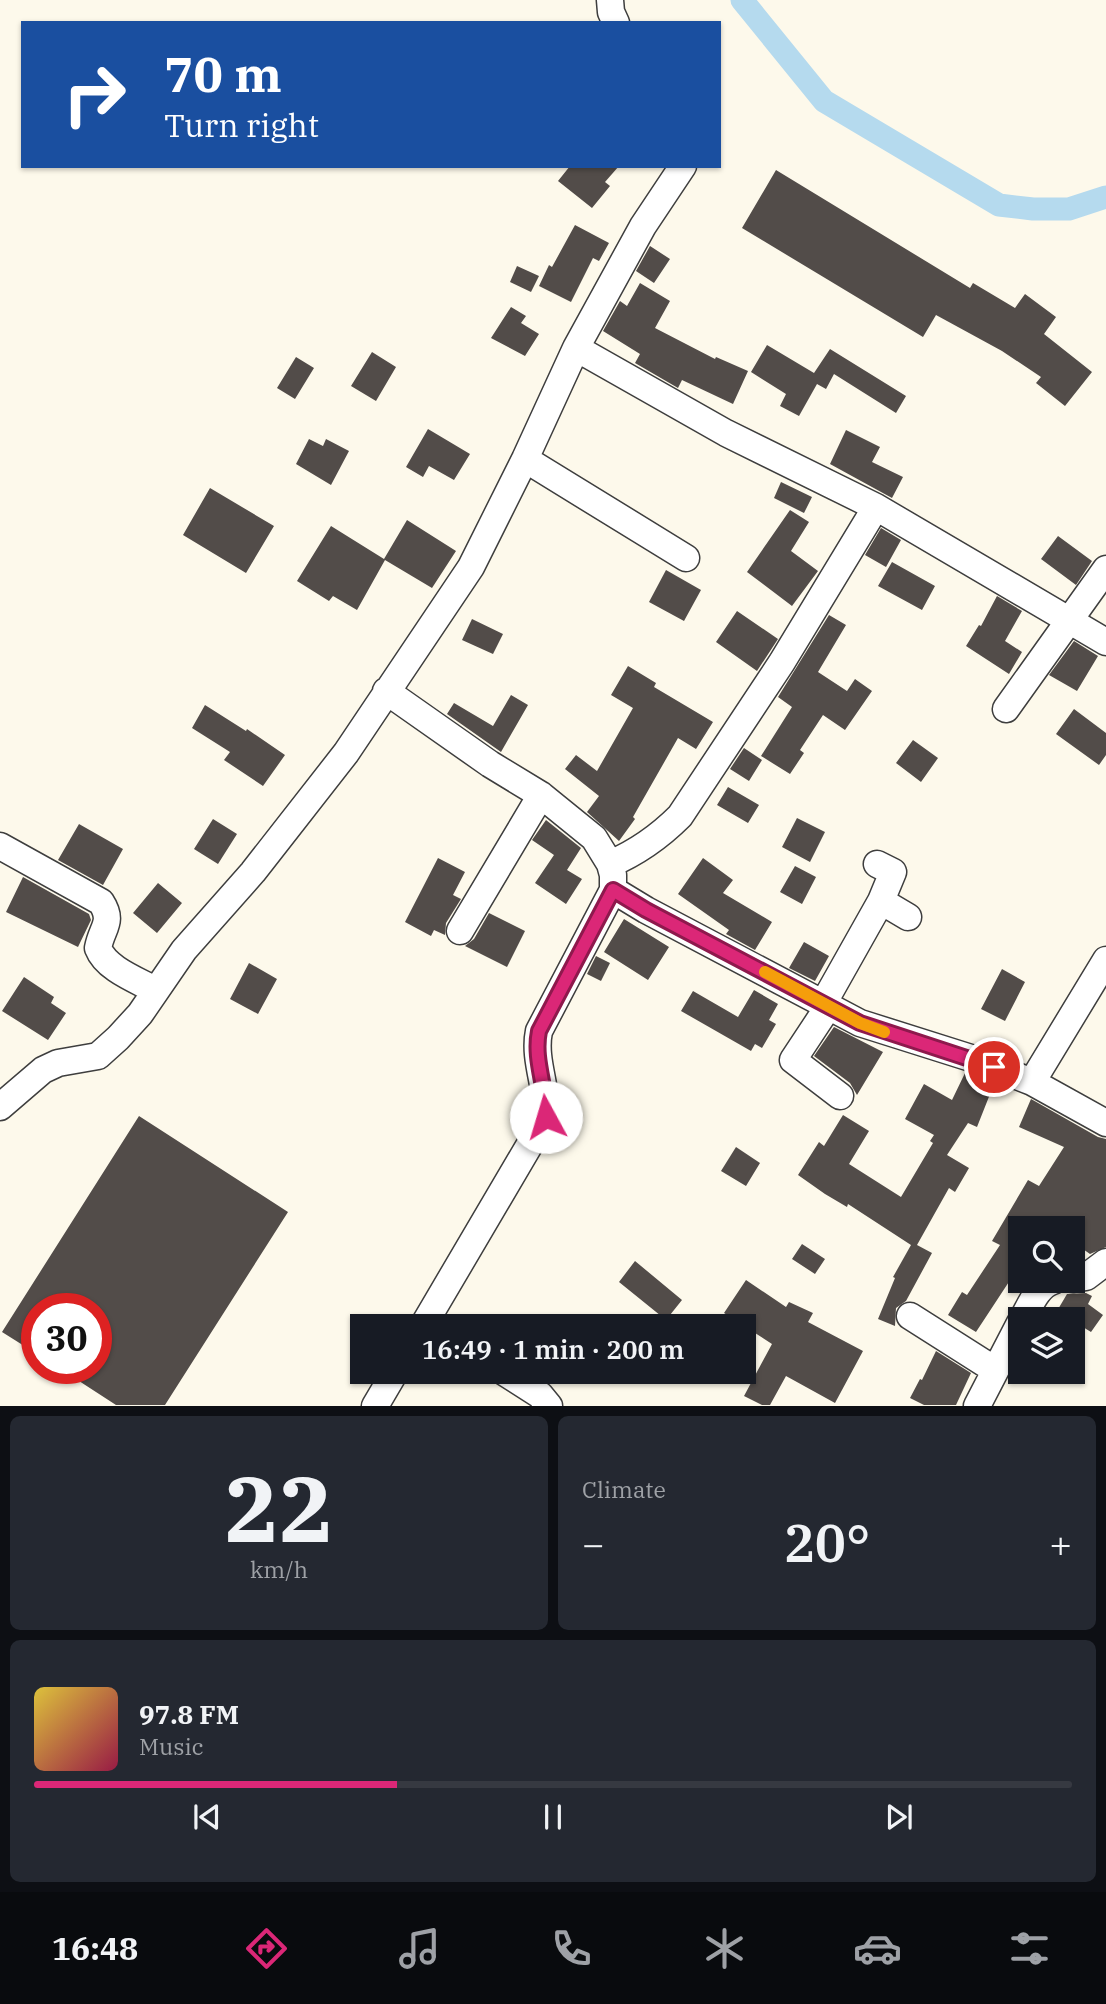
<!DOCTYPE html>
<html lang="en">
<head>
<meta charset="utf-8">
<style>
	body { margin:0; font-family:"IBM Plex Serif",serif; background:#242831; color:#f1f3f6; height:100vh; display:flex; flex-direction:column; font-size:26px; white-space:nowrap }
	* { box-sizing:border-box; margin:0 }
	p { font-size:23px; color:#9ea1a6 }
	.icon { flex:none; width:38px; height:38px; fill:none; stroke:currentColor; stroke-width:2; stroke-linecap:round; stroke-linejoin:round }
	.map { position:relative; height:1406px; overflow:hidden }
	.details { display:flex; flex-direction:column; gap:10px; padding:10px; background:#0d0f14; flex:1 }
	.details>* { flex:none }
	.guide { position:absolute; left:21px; top:21px; width:700px; height:147px; border-radius:0px; box-shadow:0 2px 5px #0004; background:#1a4fa0; color:#fff; overflow:hidden }
	.buttons { position:absolute; left:1008px; top:1216px; display:grid; gap:14px }
	.buttons a { display:grid; place-items:center; width:77px; height:77px; border-radius:0px; background:#171b24; box-shadow:0 2px 5px #0004; font-size:35px }
	.speed { position:absolute; left:21px; top:1293px; display:flex; gap:14px; font-size:35px; font-weight:700; text-align:center }
	.speed>* { display:grid; place-content:center; width:91px; height:91px; border-radius:50%; background:#171b24; box-shadow:0 2px 5px #0004; line-height:1 }
	.speed .limit { border:10px solid #d22; background:#fff; color:#111 }
	.pin { position:absolute; display:grid; place-items:center; width:60px; height:60px; color:#fff; margin:-30px; border:4px solid #fff; border-radius:50%; box-shadow:0 2px 7px #0007 }
	.me { position:absolute; width:77px; margin:-38px; rotate:354deg; stroke-linejoin:round; filter:drop-shadow(0 0 5px #0008) }
	.turn { display:flex; align-items:center; gap:24px; height:147px; padding:0 28px; font-size:32px }
	.turn .icon { width:91px; height:91px; stroke-width:2.5 }
	.turn b { display:block; font-size:49px; line-height:60px }
	.big { font-size:52px; font-weight:600; line-height:1.1 }
	.details .widget { flex:1; display:flex; flex-direction:column; justify-content:center; gap:10px; min-width:0; padding:0 24px; border-radius:10px; background:#242831 }
	.details .dial { align-items:center; gap:0 }
	.dial b { font-size:91px; line-height:1 }
	.song { display:flex; align-items:center; gap:21px }
	.cover { width:84px; height:84px; border-radius:10px; background:linear-gradient(135deg,hsl(50 70% 55%),hsl(340 70% 35%)) }
	.played { height:7px; border-radius:4px; background:linear-gradient(90deg,#db2777 35%,#363941 35%) }
	.keys { display:flex; justify-content:space-around; direction:ltr }
	.heat { display:flex; justify-content:space-between; align-items:center; font-size:38px; direction:ltr }
	.details .tiles { flex:1; display:grid; gap:10px; grid-template-columns:1fr 1fr }
	.widget:last-child { grid-column:span 2 }
	.trip { position:absolute; left:350px; top:1314px; width:406px; height:70px; border-radius:0px; background:#171b24; box-shadow:0 2px 5px #0004; font-weight:600; line-height:70px; text-align:center }
	.tab-bar { display:flex; height:112px; justify-content:space-around; align-items:center; background:#090b0e; color:#9ea1a6 }
	.tab-bar .icon { width:49px; height:49px }
	.tab-bar .on { color:#db2777 }
	.tab-bar b { font-size:32px; color:#f1f3f6 }
	.map>svg:first-child { display:block }
</style>
</head>
<body>
<div class="map">
<svg width="1106" height="1406" viewBox="0 0 1106 1406">
	<rect width="100%" height="100%" fill="#fdf9eb"/>
	<g fill="none" stroke-linecap="round" stroke-linejoin="round">
		<!-- canal -->
		<path stroke="#b5daee" stroke-width="23" d="M 742,0 L 824,101 L 999,205 L 1033,209 L 1069,209 L 1106,197"/>
	</g>
	<!-- building -->
	<path fill="#524c49" d="M 570,166 L 619,166 L 605,182 L 610,186 L 592,208 L 558,181 Z
		M 776,170 L 970,288 L 973,283 L 1015,308 L 1025,294 L 1056,317 L 1044,334 L 1092,372 L 1065,406 L 1036,383 L 1041,377 L 1002,351 L 936,315 L 923,337 L 742,228 Z
		M 575,225 L 609,243 L 599,261 L 593,258 L 571,302 L 539,286 L 549,265 L 552,267 Z
		M 650,246 L 670,259 L 654,283 L 636,271 Z
		M 517,266 L 539,276 L 531,292 L 510,282 Z
		M 640,283 L 670,301 L 655,328 L 715,359 L 716,357 L 748,371 L 733,404 L 682,380 L 678,388 L 635,363 L 640,354 L 603,331 L 620,301 L 627,306 Z
		M 511,307 L 526,316 L 521,323 L 539,334 L 525,356 L 491,338 Z
		M 767,345 L 814,373 L 830,349 L 906,396 L 896,413 L 834,374 L 826,389 L 817,384 L 799,416 L 780,406 L 786,394 L 751,372 Z
		M 372,352 L 396,367 L 376,401 L 351,386 Z
		M 296,357 L 314,368 L 295,399 L 277,388 Z
		M 428,429 L 470,454 L 454,480 L 429,466 L 423,477 L 406,467 Z
		M 846,430 L 880,447 L 872,462 L 903,477 L 892,498 L 830,464 Z
		M 309,439 L 323,446 L 326,439 L 349,451 L 331,485 L 296,464 Z
		M 781,482 L 812,497 L 804,513 L 774,498 Z
		M 210,488 L 274,526 L 246,573 L 183,535 Z
		M 790,510 L 809,522 L 791,551 L 818,571 L 792,606 L 747,572 Z
		M 407,520 L 456,551 L 432,588 L 385,560 L 357,610 L 333,596 L 329,601 L 297,581 L 331,526 L 384,559 Z
		M 881,528 L 901,540 L 886,567 L 865,555 Z
		M 1058,536 L 1092,561 L 1076,585 L 1041,559 Z
		M 892,562 L 935,586 L 922,610 L 878,586 Z
		M 666,570 L 701,590 L 684,621 L 649,602 Z
		M 997,596 L 1022,611 L 1005,641 L 1022,652 L 1009,674 L 966,646 L 979,625 L 981,626 Z
		M 737,611 L 778,639 L 757,671 L 716,642 Z
		M 829,615 L 846,625 L 818,672 L 847,691 L 855,679 L 872,691 L 845,730 L 823,715 L 800,750 L 804,753 L 790,774 L 761,756 L 792,707 L 778,697 Z
		M 472,619 L 503,634 L 493,654 L 462,640 Z
		M 1074,641 L 1098,656 L 1077,691 L 1049,675 Z
		M 628,666 L 656,683 L 654,687 L 713,722 L 696,749 L 678,738 L 633,817 L 635,819 L 619,841 L 587,812 L 599,796 L 565,769 L 576,755 L 597,771 L 633,708 L 611,695 Z
		M 511,695 L 528,705 L 501,752 L 447,714 L 454,703 L 493,726 Z
		M 205,705 L 246,731 L 247,729 L 285,755 L 263,786 L 224,760 L 230,752 L 192,728 Z
		M 1074,709 L 1106,733 L 1106,755 L 1099,765 L 1056,734 Z
		M 913,740 L 938,758 L 921,782 L 896,763 Z
		M 744,748 L 762,760 L 749,781 L 730,769 Z
		M 728,787 L 759,805 L 748,823 L 717,805 Z
		M 797,818 L 825,832 L 810,862 L 782,847 Z
		M 213,819 L 237,834 L 218,864 L 194,849 Z
		M 546,820 L 581,848 L 567,870 L 582,879 L 566,904 L 535,883 L 554,855 L 532,840 Z
		M 79,824 L 123,849 L 103,885 L 58,860 Z
		M 438,858 L 465,872 L 453,895 L 461,899 L 446,923 L 445,935 L 434,930 L 431,936 L 405,922 Z
		M 703,858 L 733,880 L 723,893 L 772,922 L 755,950 L 726,934 L 729,930 L 678,894 Z
		M 795,866 L 816,877 L 802,904 L 780,892 Z
		M 23,877 L 89,914 L 91,920 L 78,947 L 6,912 Z
		M 158,883 L 182,903 L 157,933 L 133,913 Z
		M 489,913 L 525,931 L 507,967 L 465,946 L 474,939 Z
		M 624,919 L 669,947 L 648,980 L 604,952 Z
		M 804,942 L 829,956 L 815,981 L 789,968 Z
		M 596,956 L 610,963 L 601,981 L 587,974 Z
		M 249,963 L 277,979 L 258,1014 L 230,999 Z
		M 1002,969 L 1025,982 L 1005,1021 L 981,1009 Z
		M 24,977 L 54,997 L 51,1003 L 66,1013 L 48,1040 L 2,1011 Z
		M 754,990 L 778,1004 L 769,1020 L 776,1024 L 762,1048 L 755,1044 L 751,1051 L 681,1011 L 693,991 L 738,1017 Z
		M 834,1027 L 883,1052 L 857,1095 L 850,1083 L 814,1056 Z
		M 965,1073 L 994,1084 L 977,1127 L 968,1123 L 947,1155 L 969,1168 L 955,1192 L 949,1188 L 917,1245 L 932,1253 L 906,1301 L 896,1308 L 895,1326 L 878,1319 L 895,1278 L 893,1277 L 911,1245 L 848,1204 L 847,1207 L 825,1194 L 798,1175 L 819,1142 L 824,1146 L 843,1115 L 869,1131 L 849,1164 L 901,1197 L 933,1143 L 930,1141 L 934,1135 L 905,1119 L 924,1084 L 952,1100 Z
		M 1031,1099 L 1098,1137 L 1106,1139 L 1106,1247 L 1090,1254 L 1073,1242 L 1073,1228 L 1020,1228 L 1020,1265 L 976,1332 L 948,1315 L 962,1292 L 967,1295 L 1000,1245 L 992,1241 L 1028,1180 L 1039,1186 L 1064,1147 L 1019,1127 Z
		M 139,1116 L 288,1212 L 165,1405 L 116,1405 L 59,1368 L 96,1368 L 96,1309 L 37,1309 L 37,1354 L 2,1332 Z
		M 736,1147 L 760,1163 L 746,1186 L 721,1171 Z
		M 802,1244 L 825,1259 L 815,1274 L 792,1259 Z
		M 635,1261 L 682,1300 L 666,1320 L 619,1282 Z
		M 746,1280 L 786,1307 L 789,1302 L 813,1313 L 808,1322 L 863,1351 L 835,1403 L 786,1376 L 770,1405 L 762,1405 L 744,1396 L 772,1344 L 724,1313 Z
		M 1086,1293 L 1092,1296 L 1088,1304 L 1103,1315 L 1091,1332 L 1057,1311 L 1067,1294 Z
		M 936,1351 L 971,1373 L 956,1405 L 924,1405 L 910,1398 L 920,1379 L 922,1380 Z"/>
	<g fill="none" stroke-linecap="round" stroke-linejoin="round">
		<defs>
			<path id="minor" d="M 610,0 L 611,12 L 616,23
				M 576,348 L 726,433 L 876,507 L 1106,642
				M 525,459 L 686,558
				M 386,691 L 490,764 L 541,795 L 594,838 L 610,864 L 613,875 L 613,890 L 539,1031 C 533,1060 548,1088 546,1117 L 423,1326
				M 1006,709 L 1106,569
				M 0,846 L 101,902 C 114,922 102,927 98,948 C 106,969 137,980 155,990
				M 610,864 C 638,852 659,837 680,816 L 782,662 L 876,507
				M 613,890 L 646,910 L 860,1023 L 974,1059 L 1032,1082 L 1106,1123
				M 881,901 L 908,917
				M 460,931 L 541,795
				M 823,1004 L 881,901 L 893,872 L 877,864
				M 828,1007 L 793,1060 L 840,1096
				M 1032,1082 L 1106,960
				M 0,1107 L 43,1070 L 58,1063 L 98,1056 L 118,1038 L 140,1014 L 184,950 L 253,872 L 346,753 L 471,567 L 525,459 L 576,348 L 643,226 L 683,166
				M 1073,1279 L 1086,1277 L 1106,1262
				M 910,1316 L 995,1370
				M 1022,1320 C 1030,1306 1037,1286 1053,1281
				M 504,1372 L 540,1395 L 549,1406
				M 375,1406 L 395,1372
				M 977,1406 L 1020,1323"/>
		</defs>
		<!-- minor casing -->
		<use href="#minor" stroke="#3e3e3e" stroke-width="29"/>
		<!-- minor -->
		<use href="#minor" stroke="#fff" stroke-width="26"/>
	</g>
	<g fill="none" stroke-linecap="round" stroke-linejoin="round">
		<defs>
			<path id="route" d="M 546,1117 C 547,1088 533,1060 539,1031 L 613,890 L 646,910 L 860,1023 L 994,1067"/>
		</defs>
		<!-- route casing -->
		<use href="#route" stroke="#8e194d" stroke-width="18"/>
		<!-- route -->
		<use href="#route" stroke="#db2777" stroke-width="12"/>
		<!-- slow -->
		<path stroke="#f59e0b" stroke-width="12" d="M 765,972 L 860,1023 L 884,1032"/>
	</g>
</svg>
<div class="buttons">
<a><svg class="icon" aria-label="search" viewBox="0 0 24 24"><circle cx="10" cy="10" r="6"/><path d="M15 15l6 6"/></svg></a>
<a><svg class="icon" aria-label="layers" viewBox="0 0 24 24"><path d="M12 4l9 5-9 5-9-5zM3 14l9 5 9-5"/></svg></a>
</div>
<div class="speed"><div class="limit">30</div></div>
<div class="pin" style="left:994px;top:1067px;background:#d93025"><svg class="icon" aria-label="arrive" viewBox="0 0 24 24"><path d="M6 21V4h12l-3 4 3 4H6"/></svg></div>
<svg class="me" style="left:546px;top:1117px" viewBox="-20 -20 40 40"><circle r="19" fill="#fff"/><path d="M0-13L10 11 0 6-10 11z" fill="#db2777"/></svg>
<div class="trip">16:49 · 1 min · 200 m</div>
<div class="guide">
<div class="turn"><svg class="icon" aria-label="right" viewBox="0 0 24 24"><path d="M7 20v-9h11M14 6l5 5-5 5"/></svg><div><b>70 m</b>Turn right</div></div>
</div>
</div>
<section class="details">
<div class="tiles">
<div class="widget dial"><b>22</b><p>km/h</p></div>
<div class="widget"><p>Climate</p>
<div class="heat"><a>−</a><b class="big">20°</b><a>+</a></div>
</div>
<div class="widget">
<div class="song"><i class="cover"></i><div><b>97.8 FM</b><p>Music</p></div></div>
<div class="played"></div>
<div class="keys"><svg class="icon" aria-label="previous" viewBox="0 0 24 24"><path d="M18 5L8 12l10 7zM5 5v14"/></svg><svg class="icon" aria-label="pause" viewBox="0 0 24 24"><path d="M8 5v14M16 5v14"/></svg><svg class="icon" aria-label="next" viewBox="0 0 24 24"><path d="M6 5l10 7-10 7zM19 5v14"/></svg></div>
</div>
</div>
</section>
<nav class="tab-bar">
<b>16:48</b>
<svg class="icon on" aria-label="directions" viewBox="0 0 24 24"><path d="M12 3l9 9-9 9-9-9zM9 14v-3h6M13 9l2 2-2 2"/></svg>
<svg class="icon" aria-label="music" viewBox="0 0 24 24"><path d="M9 18V5l10-2v13"/><circle cx="6" cy="18" r="3"/><circle cx="16" cy="16" r="3"/></svg>
<svg class="icon" aria-label="phone" viewBox="0 0 24 24"><path d="M5 4h4l2 5-3 2q2 4 5 5l2-3 5 2v4C11 20 4 13 5 4z"/></svg>
<svg class="icon" aria-label="climate" viewBox="0 0 24 24"><path d="M12 3v18M4 7l16 10M4 17L20 7"/></svg>
<svg class="icon" aria-label="car" viewBox="0 0 24 24"><path d="M5 17H2v-5l4-1 3-4h7l3 4 3 1v5h-3M9 17h6M6 11h13"/><circle cx="7" cy="17" r="2"/><circle cx="17" cy="17" r="2"/></svg>
<svg class="icon" aria-label="filters" viewBox="0 0 24 24"><path d="M4 7h16M4 17h16"/><circle cx="9" cy="7" r="2"/><circle cx="15" cy="17" r="2"/></svg>
</nav>
</body>
</html>
